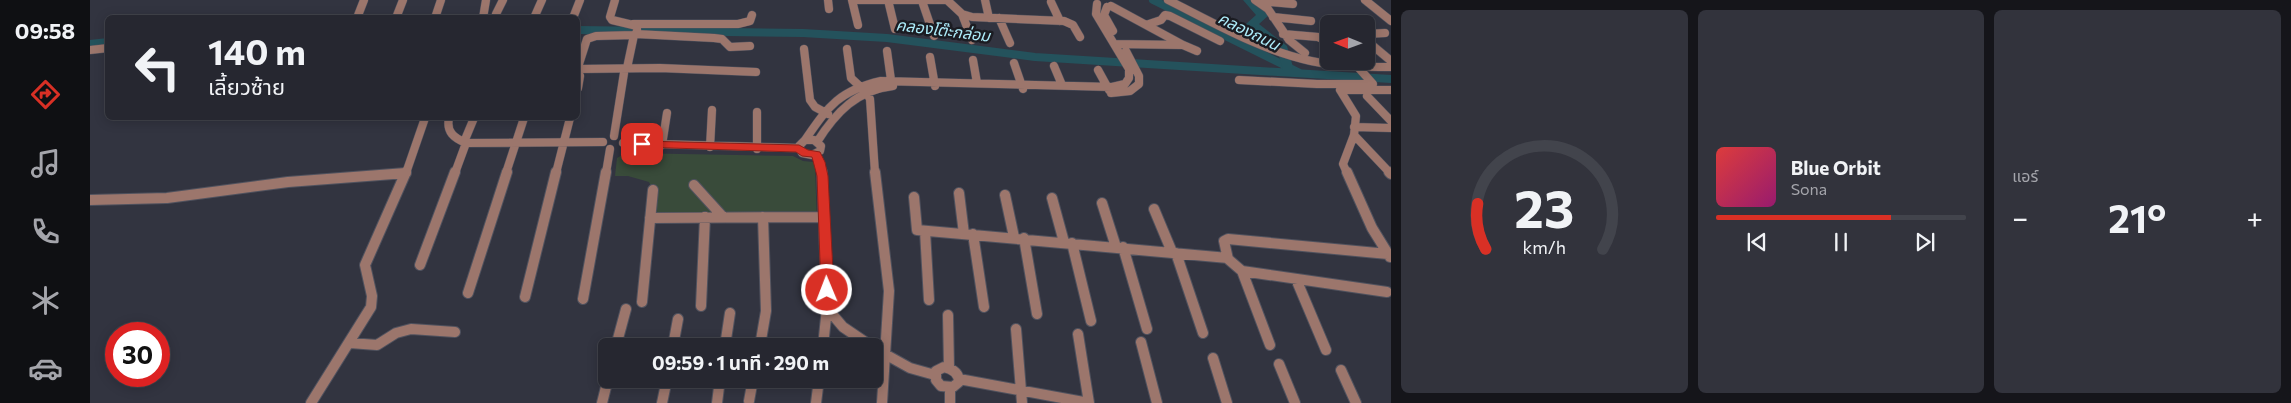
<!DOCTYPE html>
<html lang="th">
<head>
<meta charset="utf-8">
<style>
	body { margin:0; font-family:Commissioner,"Noto Sans Thai",sans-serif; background:#32333c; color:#f1f3f6; height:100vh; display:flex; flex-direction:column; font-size:19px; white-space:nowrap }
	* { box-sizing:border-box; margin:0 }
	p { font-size:16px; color:#a4a5ab }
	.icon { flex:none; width:28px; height:28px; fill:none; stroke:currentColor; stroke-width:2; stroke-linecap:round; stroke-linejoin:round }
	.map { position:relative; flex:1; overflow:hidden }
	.sheet { display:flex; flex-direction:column; gap:10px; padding:10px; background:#15151a; width:900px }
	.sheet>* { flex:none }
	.banner { position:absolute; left:15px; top:15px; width:475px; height:105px; border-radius:8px; box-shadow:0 2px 12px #0003,0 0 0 1px #42444c; background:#262730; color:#f1f3f6; overflow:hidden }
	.needle { width:32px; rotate:271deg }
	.fabs { position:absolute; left:1230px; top:15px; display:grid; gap:10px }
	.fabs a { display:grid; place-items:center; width:55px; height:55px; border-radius:8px; background:#262730; box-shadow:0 2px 12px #0003,0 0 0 1px #42444c; font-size:25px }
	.speed { position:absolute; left:15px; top:322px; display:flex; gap:10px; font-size:25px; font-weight:700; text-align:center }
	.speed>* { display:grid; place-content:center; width:65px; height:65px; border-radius:50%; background:#262730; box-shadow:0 2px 12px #0003,0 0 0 1px #42444c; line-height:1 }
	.speed .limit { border:8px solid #d22; background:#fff; color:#111 }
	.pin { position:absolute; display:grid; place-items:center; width:42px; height:42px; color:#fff; margin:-21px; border-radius:10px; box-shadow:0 2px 8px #0006 }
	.me { position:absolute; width:55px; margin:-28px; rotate:359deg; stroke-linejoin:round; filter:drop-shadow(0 0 4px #0008) }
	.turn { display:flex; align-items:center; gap:18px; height:105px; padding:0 20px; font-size:22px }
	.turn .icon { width:65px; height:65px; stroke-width:2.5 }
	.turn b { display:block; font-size:35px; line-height:42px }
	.big { font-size:38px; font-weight:700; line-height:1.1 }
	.sheet .tile { flex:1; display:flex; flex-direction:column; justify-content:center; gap:8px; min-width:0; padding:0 18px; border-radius:8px; background:#32333c }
	.sheet .dial { align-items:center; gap:0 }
	.dial svg { height:130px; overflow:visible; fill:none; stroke:#42444c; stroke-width:7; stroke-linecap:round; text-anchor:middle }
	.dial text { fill:#f1f3f6; stroke:none }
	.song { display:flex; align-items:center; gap:15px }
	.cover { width:60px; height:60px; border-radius:8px; background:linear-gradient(135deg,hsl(0 70% 55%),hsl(320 70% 35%)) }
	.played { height:5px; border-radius:2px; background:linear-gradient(90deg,#d93025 70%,#42444c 70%) }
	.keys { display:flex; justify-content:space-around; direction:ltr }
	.heat { display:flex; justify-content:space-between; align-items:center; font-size:28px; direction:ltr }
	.sheet .tiles { flex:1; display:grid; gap:10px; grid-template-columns:repeat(3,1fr) }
	.trip { position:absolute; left:508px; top:338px; width:285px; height:50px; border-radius:8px; background:#262730; box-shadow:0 2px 12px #0003,0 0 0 1px #42444c; font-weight:700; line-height:50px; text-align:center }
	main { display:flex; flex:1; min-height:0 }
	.dock { display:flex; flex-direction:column; width:90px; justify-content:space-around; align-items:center; background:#0f1013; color:#a4a5ab }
	.dock .icon { width:35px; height:35px }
	.dock .on { color:#d93025 }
	.dock b { font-size:22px; color:#f1f3f6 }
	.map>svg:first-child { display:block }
</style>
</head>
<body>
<main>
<nav class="dock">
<b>09:58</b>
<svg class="icon on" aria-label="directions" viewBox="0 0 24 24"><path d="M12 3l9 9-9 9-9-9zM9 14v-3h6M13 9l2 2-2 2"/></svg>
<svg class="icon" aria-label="music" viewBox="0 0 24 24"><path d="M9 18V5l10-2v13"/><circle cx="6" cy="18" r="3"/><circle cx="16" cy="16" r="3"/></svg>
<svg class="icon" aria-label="phone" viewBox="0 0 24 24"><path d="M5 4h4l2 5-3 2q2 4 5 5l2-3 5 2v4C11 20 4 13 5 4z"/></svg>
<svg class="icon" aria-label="climate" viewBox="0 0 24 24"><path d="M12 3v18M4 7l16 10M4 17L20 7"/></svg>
<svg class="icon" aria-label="car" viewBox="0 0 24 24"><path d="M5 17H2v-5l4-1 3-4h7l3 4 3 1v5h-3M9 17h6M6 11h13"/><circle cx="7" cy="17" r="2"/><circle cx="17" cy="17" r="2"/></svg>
</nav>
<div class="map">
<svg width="1301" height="403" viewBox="0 0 1301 403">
	<rect width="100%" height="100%" fill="#323440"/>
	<!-- green -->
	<path fill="#394b3a" d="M 536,153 L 703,156 L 713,161 L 723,162 L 725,166 L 727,223 L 560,221 L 563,191 L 559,182 L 538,176 L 525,176 L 527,158 Z"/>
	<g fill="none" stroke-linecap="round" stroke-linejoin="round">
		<!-- canal -->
		<path stroke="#24525c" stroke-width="8" d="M 1063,0 L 1210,73
			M 488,30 L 713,33 L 797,38 L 945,57 L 1301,79
			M 0,44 L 18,42"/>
		<!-- river -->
		<path fill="#24525c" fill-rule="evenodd" d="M 1153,0 L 1164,0 L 1179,15 L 1169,24 L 1197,46 L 1203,67 L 1201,70 L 1193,70 L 1187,49 L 1158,26 L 1156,24 L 1166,15 Z"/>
		<defs>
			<path id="minor-far1" d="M 738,0 L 739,9
				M 762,0 L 857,0
				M 762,0 L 768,25
				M 798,0 L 805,29
				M 857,0 L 872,14 L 882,40
				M 895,0 L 899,18
				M 1165,0 L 1178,9 L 1199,40 L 1215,53
				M 1275,0 L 1301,21
				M 832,1 L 844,36
				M 1167,1 L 1203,4
				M 961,2 L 970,21
				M 1021,6 L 1093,45 L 1025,44
				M 1017,7 L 1014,15 L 1023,31
				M 406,14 L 413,0
				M 872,14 L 882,17 L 974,21 L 983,25 L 990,37
				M 1183,17 L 1221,21
				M 267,18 L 274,0
				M 306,18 L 313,0
				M 345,18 L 351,0
				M 393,18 L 396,0
				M 444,18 L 452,0
				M 483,18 L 490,0
				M 909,18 L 920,43
				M 544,24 L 648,24 L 660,21 L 662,15
				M 1056,25 L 1071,20 L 1075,15 L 1080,16 L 1130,41
				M 546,34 L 624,38 L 632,39 L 640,47 L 660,46
				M 1193,34 L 1228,37 L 1239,42
				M 1276,34 L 1295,33
				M 1276,40 L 1301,61
				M 1093,45 L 1107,51
				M 714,49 L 720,100 L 725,107 L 738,114
				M 757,49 L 761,78 L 776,92 L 780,99 L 785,173
				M 0,50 L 18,48
				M 797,51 L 801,80
				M 840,57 L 845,86
				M 883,60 L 887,83
				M 924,63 L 933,89
				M 964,66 L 972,85
				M 488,67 L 497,39 L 506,36 L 544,35 L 547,32 L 547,26 L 522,20 L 520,17 L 525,0
				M 537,68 L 544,35
				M 488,69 L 570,68 L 666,72
				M 1008,70 L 1019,90
				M 1149,80 L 1227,84 L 1283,84 L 1267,66
				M 488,88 L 490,76
				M 1021,93 L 1040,91 L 1049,84 L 1049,76 L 1036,51
				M 1277,96 L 1301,121
				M 667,112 L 667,149
				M 359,118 C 356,132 364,138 376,143 L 513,142
				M 1264,127 L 1301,128
				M 1264,135 L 1300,173
				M 524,136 L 534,73
				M 715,140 C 738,107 748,91 791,81 L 1022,87 L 1035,84 L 1039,78 L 1039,69 L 1006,14 L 1007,4
				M 715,140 L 724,140 L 731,146 L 730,151 L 722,155 L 712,153 L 709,146 Z
				M 374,142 L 384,118
				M 727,142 C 746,112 767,90 803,86
				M 533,143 L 709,148
				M 572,145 L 577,113
				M 620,147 L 622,110
				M 726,154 L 732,173
				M 314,173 L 316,173
				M 316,173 L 335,118
				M 365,173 L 376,143
				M 416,173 L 434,118
				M 466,173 L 480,118
				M 516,173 L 520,149
				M 1257,173 L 1253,164 L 1264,135 L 1266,116 L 1250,90 L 1301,90"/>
			<path id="minor" d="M 732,172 L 737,308 L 753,327 L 781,346
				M 785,172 L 799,291 L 792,403
				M 1257,172 L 1282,228 L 1300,257
				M 1299,172 L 1301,174
				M 604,185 L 633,217
				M 869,193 L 874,234
				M 915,195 L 924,237
				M 824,197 L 827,230 L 1138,258
				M 962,198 L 974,242
				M 0,200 L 77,198 L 198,182 L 316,173
				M 1012,203 L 1026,247
				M 1064,209 L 1082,252
				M 560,218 L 734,217
				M 835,231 L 839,300
				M 883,234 L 894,307
				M 934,238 L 947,314
				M 982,243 L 1001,321
				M 1033,247 L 1057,329
				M 1086,253 L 1113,333
				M 330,265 L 365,172
				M 1152,271 L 1180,345
				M 1206,279 L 1236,350
				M 1297,292 L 1152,271 L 1138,259 L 1134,241 L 1138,239 L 1298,254
				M 378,293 L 417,172
				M 435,297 L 466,172
				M 493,299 L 516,172
				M 552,302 L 563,190
				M 611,306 L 615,217
				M 858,315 L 859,368
				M 926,329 L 932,403
				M 988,334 L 999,403
				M 1051,342 L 1067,403
				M 260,343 L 287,345 L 306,333 L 321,329 L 365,332
				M 526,346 L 536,309
				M 583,346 L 588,319
				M 635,346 L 640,313
				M 670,346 L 676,311 L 673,217
				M 733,346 L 737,308
				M 784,348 L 820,368 L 845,375
				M 1123,358 L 1137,403
				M 1189,364 L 1205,403
				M 854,367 C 863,369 869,373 869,382 L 863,387 L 851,386 L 846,380 L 846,371 Z
				M 1251,370 L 1266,403
				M 869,379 L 999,403
				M 860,388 L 860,403
				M 659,401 L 663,379
				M 221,403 L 281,307 L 282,296 L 275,265 L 316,172
				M 512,403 L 518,379
				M 572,403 L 577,379
				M 627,403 L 630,379
				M 726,403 L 729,379"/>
			<path id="tertiary" d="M 1078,0 C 1124,23 1170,50 1221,61 C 1248,67 1274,67 1301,67"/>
		</defs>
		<!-- minor-far1 casing -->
		<use href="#minor-far1" stroke="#50525e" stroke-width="9"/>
		<!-- minor casing -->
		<use href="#minor" stroke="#50525e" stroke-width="12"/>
		<!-- tertiary casing -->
		<use href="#tertiary" stroke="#50525e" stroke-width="9"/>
		<!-- minor-far1 -->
		<use href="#minor-far1" stroke="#9c766c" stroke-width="8"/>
		<!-- minor -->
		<use href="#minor" stroke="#9c766c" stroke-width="10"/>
		<!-- tertiary -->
		<use href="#tertiary" stroke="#9c766c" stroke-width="8"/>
	</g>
	<!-- route -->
	<path fill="#d93025" stroke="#8d1f18" d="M 552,141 L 709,145 L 718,150 L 730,152 L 735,162 L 738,176 L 744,290 L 742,294 L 733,294 L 731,290 L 727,176 L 722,157 L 712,156 L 706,152 L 549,147 L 549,142 Z"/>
	<g text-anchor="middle" stroke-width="5" stroke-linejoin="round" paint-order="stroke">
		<!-- far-water labels -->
		<g font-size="16" font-style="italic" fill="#aeeefb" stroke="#1b1c22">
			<text transform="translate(853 30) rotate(7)" y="6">คลองโต๊ะกล่อม</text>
			<text transform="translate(1159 31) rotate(26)" y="6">คลองถนน</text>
		</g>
	</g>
</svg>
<div class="fabs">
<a><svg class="needle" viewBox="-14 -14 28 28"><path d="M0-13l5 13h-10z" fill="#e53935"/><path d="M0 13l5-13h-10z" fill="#a4a5ab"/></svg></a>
</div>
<div class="speed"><div class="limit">30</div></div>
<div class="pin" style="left:552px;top:144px;background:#d93025"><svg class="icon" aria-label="arrive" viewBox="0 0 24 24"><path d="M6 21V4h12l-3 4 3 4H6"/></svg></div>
<svg class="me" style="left:737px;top:290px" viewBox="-20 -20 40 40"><circle r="17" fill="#d93025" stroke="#fff" stroke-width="3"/><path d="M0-11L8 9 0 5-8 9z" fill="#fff"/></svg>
<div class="trip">09:59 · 1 นาที · 290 m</div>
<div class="banner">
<div class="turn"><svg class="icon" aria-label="left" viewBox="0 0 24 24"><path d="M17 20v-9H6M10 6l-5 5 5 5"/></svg><div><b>140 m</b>เลี้ยวซ้าย</div></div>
</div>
</div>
<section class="sheet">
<div class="tiles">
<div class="tile dial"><svg viewBox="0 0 100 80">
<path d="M14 69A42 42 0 1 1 86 69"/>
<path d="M14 69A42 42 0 0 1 9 41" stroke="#d93025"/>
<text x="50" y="56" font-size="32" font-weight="700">23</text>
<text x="50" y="72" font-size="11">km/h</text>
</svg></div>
<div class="tile">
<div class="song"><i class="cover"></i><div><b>Blue Orbit</b><p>Sona</p></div></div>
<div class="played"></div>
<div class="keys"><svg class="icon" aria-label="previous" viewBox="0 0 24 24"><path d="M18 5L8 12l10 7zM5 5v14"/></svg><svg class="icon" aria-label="pause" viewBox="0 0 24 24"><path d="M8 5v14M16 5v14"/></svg><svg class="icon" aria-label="next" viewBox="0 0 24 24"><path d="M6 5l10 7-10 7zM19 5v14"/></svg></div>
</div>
<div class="tile"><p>แอร์</p>
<div class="heat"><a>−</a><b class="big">21°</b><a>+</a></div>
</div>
</div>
</section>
</main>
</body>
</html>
